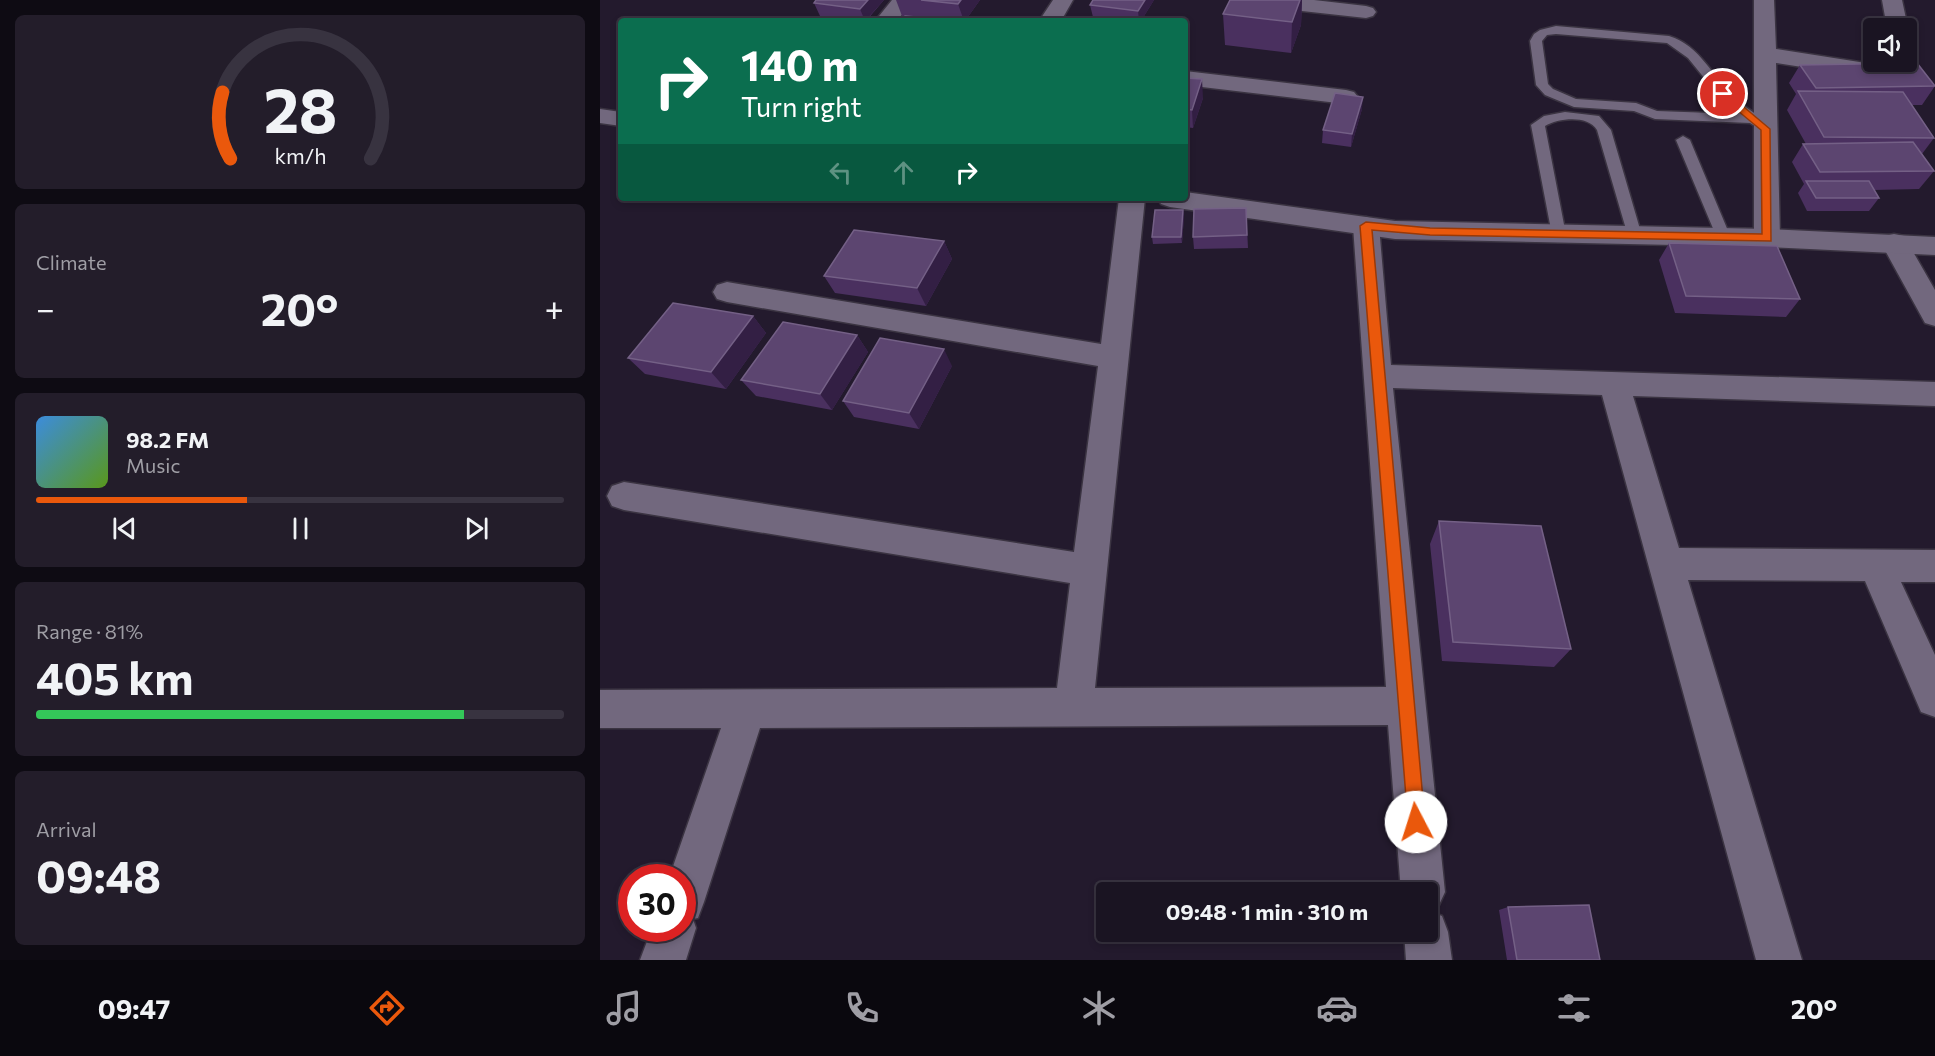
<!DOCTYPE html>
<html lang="en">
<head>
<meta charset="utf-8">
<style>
	body { margin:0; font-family:Commissioner,sans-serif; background:#231d2a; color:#f1f3f6; height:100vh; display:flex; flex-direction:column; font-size:22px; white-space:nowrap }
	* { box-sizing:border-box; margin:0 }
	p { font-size:20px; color:#9f9ea5 }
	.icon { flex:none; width:33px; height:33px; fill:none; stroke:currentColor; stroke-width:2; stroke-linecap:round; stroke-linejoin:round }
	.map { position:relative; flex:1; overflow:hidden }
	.sheet { display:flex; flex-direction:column; gap:15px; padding:15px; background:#0e0b13; width:600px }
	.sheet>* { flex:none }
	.top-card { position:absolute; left:18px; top:18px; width:570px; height:183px; border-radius:6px; box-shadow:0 3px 9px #0003,0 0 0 2px #383340; background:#0b6e4f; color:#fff; overflow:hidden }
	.tools { position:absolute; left:1263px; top:18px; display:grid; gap:12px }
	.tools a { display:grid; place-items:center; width:54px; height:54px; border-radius:6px; background:#1a1422; box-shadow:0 3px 9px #0003,0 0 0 2px #383340; font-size:30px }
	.speed { position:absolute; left:18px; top:864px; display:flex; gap:12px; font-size:30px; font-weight:700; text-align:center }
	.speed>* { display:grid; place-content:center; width:78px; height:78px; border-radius:50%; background:#1a1422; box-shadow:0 3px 9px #0003,0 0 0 2px #383340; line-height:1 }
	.speed .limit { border:9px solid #d22; background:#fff; color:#111 }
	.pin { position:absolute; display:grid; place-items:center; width:51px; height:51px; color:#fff; margin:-26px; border:3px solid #fff; border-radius:50%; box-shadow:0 2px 6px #0007 }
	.me { position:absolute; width:66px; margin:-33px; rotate:355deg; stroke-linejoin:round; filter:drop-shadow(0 0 4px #0008) }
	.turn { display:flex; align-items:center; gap:21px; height:126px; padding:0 24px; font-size:27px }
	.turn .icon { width:78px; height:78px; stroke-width:2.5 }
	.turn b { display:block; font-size:42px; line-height:51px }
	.lanes { display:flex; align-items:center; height:57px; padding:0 24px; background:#0003; justify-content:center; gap:30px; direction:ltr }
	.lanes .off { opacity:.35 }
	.big { font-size:45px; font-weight:700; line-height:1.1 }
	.sheet .tile { flex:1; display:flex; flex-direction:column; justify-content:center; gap:9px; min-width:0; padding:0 21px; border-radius:9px; background:#231d2a }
	.sheet .dial { align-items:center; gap:0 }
	.dial svg { height:156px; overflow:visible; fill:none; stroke:#383340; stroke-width:7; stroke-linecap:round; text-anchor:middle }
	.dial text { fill:#f1f3f6; stroke:none }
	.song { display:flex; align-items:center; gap:18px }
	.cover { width:72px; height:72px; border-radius:9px; background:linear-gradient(135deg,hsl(210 70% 55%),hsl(90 70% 35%)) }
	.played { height:6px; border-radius:3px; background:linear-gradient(90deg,#ea580c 40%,#383340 40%) }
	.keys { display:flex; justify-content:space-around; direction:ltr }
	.heat { display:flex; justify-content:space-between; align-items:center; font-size:33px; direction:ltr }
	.charge { height:9px; border-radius:4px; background:linear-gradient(90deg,#34c759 81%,#383340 0) }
	.trip { position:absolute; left:496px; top:882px; width:342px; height:60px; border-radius:6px; background:#1a1422; box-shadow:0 3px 9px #0003,0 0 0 2px #383340; font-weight:700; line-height:60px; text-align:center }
	.dock { display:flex; height:96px; justify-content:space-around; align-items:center; background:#0a080e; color:#9f9ea5 }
	.dock .icon { width:42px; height:42px }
	.dock .on { color:#ea580c }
	.dock b { font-size:27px; color:#f1f3f6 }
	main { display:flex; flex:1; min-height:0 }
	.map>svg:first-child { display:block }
</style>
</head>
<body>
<main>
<section class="sheet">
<div class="tile dial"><svg viewBox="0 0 100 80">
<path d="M14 69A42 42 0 1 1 86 69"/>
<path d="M14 69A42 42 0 0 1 10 35" stroke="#ea580c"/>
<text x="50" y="56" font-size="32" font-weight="700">28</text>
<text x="50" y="72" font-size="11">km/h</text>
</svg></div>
<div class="tile"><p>Climate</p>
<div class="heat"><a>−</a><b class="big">20°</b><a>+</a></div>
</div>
<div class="tile">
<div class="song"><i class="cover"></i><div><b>98.2 FM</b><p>Music</p></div></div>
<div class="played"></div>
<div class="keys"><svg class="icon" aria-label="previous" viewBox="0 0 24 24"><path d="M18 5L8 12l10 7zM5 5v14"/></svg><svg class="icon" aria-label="pause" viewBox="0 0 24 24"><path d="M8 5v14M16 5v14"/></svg><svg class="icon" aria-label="next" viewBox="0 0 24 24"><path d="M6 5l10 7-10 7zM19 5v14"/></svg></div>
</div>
<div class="tile"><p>Range · 81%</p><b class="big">405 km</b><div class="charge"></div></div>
<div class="tile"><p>Arrival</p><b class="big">09:48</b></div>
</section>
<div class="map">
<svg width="1335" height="960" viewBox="0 0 1335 960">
	<rect width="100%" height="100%" fill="#231a2d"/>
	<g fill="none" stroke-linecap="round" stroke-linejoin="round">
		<defs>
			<path id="service" d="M 956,26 L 1069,36 C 1100,45 1114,79 1136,99 C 1148,110 1163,117 1173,129 L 1166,133 L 1150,123 L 1055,119 L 1034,111 L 974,107 L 945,95 L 936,85 L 930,41 L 934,34 L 940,30 ZM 956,34 L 1067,43 L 1088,58 L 1118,95 L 1139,114 L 1057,111 L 1036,103 L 976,99 L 953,89 L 948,84 L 942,41 L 947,35 Z
				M 965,112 L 999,116 L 1011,130 L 1042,236 L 1040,240 L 1035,241 L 1028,236 L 997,130 C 988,115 959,118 945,126 L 966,235 L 959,240 L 952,235 L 931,125 L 944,116 Z
				M 1083,136 L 1090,140 L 1131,238 L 1129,242 L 1124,243 L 1117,238 L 1076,140 Z"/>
			<path id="minor" d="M 292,0 L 313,0 L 297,21 L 275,21 Z
				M 453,0 L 473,0 L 461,21 L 439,21 Z
				M 647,0 L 714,0 L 766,6 L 773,8 L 776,12 L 773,16 L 766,18 L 657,6 L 650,4 Z
				M 1154,0 L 1174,0 L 1176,49 L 1285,66 L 1294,66 L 1293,62 L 1306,62 L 1306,56 L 1312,57 L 1317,69 L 1307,78 L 1285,80 L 1176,63 L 1180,238 L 1176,245 L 1167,247 L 1158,245 L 1154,238 Z
				M 1282,0 L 1302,0 L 1308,28 L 1306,30 L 1287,28 Z
				M 585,71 L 746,90 L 754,92 L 758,97 L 754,102 L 746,104 L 585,85 Z
				M 519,198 L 545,198 L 495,688 L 786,687 L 753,226 L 757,220 L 766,217 L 775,220 L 779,226 L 791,365 L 1335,382 L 1335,406 L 1033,396 L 1079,548 L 1335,550 L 1335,582 L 1301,582 L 1335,655 L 1335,717 L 1321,712 L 1265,581 L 1088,580 L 1202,960 L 1156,960 L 1002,395 L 793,388 L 845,892 L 838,907 L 829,911 L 842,916 L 848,932 L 852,960 L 806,960 L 804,932 L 828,932 L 828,892 L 801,892 L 788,725 L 160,728 L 104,902 L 98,918 L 93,919 L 96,928 L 86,960 L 40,960 L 52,928 L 82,928 L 82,878 L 69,878 L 121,728 L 0,728 L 0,690 L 457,688 L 470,583 L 24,510 L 12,506 L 7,496 L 12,486 L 24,482 L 474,552 L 498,366 L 127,302 L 117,299 L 113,292 L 117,285 L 127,282 L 501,344 Z
				M 1294,234 L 1304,236 L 1335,290 L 1335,326 L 1325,323 L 1281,243 L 1284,236 Z"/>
			<path id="tertiary" d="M 0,109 L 21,112 L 21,126 L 0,123 Z
				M 585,192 L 795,221 L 1167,229 L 1335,237 L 1335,255 L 1167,247 L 795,239 L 570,207 L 561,204 L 557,198 L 585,198 Z"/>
		</defs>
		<!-- service casing -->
		<use href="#service" stroke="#3b3442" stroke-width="3"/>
		<!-- minor casing -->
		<use href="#minor" stroke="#3b3442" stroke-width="3"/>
		<!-- tertiary casing -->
		<use href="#tertiary" stroke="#3b3442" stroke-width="3"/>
		<!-- service -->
		<use href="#service" fill="#72687e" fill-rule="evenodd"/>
		<!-- minor -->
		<use href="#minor" fill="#72687e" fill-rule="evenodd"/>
		<!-- tertiary -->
		<use href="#tertiary" fill="#72687e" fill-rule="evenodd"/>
	</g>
	<!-- wall -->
	<path fill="#4a305f" d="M 284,0 L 266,21 L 220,16 L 214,3 Z
		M 296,0 L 380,0 L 365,21 L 302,16 Z
		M 554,0 L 541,21 L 520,21 L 493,17 L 490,5 Z
		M 630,0 L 702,0 L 701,25 L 691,53 L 625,45 L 623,14 Z
		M 1200,65 L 1335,86 L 1322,105 L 1311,105 L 1334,138 L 1322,154 L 1334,171 L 1319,189 L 1274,190 L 1279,198 L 1269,211 L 1207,211 L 1198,193 L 1204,184 L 1192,162 L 1203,144 L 1206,144 L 1187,110 L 1196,94 L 1189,83 Z
		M 585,78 L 603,98 L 593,128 L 585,127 Z
		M 762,109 L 751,147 L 722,143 L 723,130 Z
		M 646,208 L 648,248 L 594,249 L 593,237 Z
		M 583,210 L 584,216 L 582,243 L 553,244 L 552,237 Z
		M 344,241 L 352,259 L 326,306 L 235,293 L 224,276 Z
		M 1069,243 L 1200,299 L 1186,317 L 1075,313 L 1059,260 Z
		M 153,316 L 166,333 L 126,389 L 45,374 L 28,358 Z
		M 257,335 L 268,352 L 232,410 L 156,396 L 141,380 Z
		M 352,366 L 319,429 L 254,417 L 243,401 Z
		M 839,521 L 971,649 L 954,667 L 842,661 L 830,544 Z
		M 908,907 L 1000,960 L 907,960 L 899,910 Z"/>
	<!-- shaded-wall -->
	<path fill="#331f44" d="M 268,0 L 284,0 L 265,21 L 260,9 Z
		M 361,0 L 380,0 L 365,21 L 364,21 L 358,4 Z
		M 545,0 L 554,0 L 541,21 L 539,21 L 538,11 Z
		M 700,0 L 702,0 L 701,25 L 691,53 L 692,22 Z
		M 602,79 L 603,98 L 593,128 L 592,110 Z
		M 763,97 L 762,109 L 751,147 L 752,134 Z
		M 583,210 L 584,216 L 582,243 L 581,237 Z
		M 344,241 L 352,259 L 326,306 L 317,288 Z
		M 153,316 L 166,333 L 126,389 L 111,372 Z
		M 257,335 L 268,352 L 232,410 L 220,394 Z
		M 344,349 L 352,366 L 319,429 L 309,413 Z"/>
	<!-- building -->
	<path fill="#5c4570" stroke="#746086" stroke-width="1.5" d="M 216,0 L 268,0 L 260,9 L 214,3 Z
		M 321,0 L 361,0 L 358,4 Z
		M 493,0 L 545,0 L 538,11 L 490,5 Z
		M 630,0 L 700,0 L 692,22 L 623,14 Z
		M 305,16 L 360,21 L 302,21 Z
		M 1317,63 L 1335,86 L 1216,88 L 1200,65 Z
		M 585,78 L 602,79 L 592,110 L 585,109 Z
		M 1198,91 L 1303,92 L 1334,138 L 1224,137 Z
		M 735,93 L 763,97 L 752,134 L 723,130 Z
		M 1313,142 L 1334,171 L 1220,172 L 1203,144 Z
		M 1206,181 L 1269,181 L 1279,198 L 1216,198 Z
		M 646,208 L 647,235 L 593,237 L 594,209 Z
		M 555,210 L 583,210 L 581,237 L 552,237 Z
		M 254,230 L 344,241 L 317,288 L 224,276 Z
		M 1069,243 L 1177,246 L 1200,299 L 1086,296 Z
		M 73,303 L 153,316 L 111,372 L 28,358 Z
		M 183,322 L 257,335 L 220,394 L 141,380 Z
		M 280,338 L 344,349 L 309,413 L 243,401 Z
		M 839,521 L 941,526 L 971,649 L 853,642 Z
		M 989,905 L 1000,960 L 917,960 L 908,907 Z"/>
	<!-- route -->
	<path fill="#ea580c" stroke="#983908" stroke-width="1.5" d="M 1120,92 L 1126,92 L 1170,129 L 1171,241 L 830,235 L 772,230 L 825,822 L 823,829 L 816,831 L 810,829 L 808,822 L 760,226 L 766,222 L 830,228 L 1162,234 L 1161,130 L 1120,96 Z"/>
</svg>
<div class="tools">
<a><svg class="icon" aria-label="sound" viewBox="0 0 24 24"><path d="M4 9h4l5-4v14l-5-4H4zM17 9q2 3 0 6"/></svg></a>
</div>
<div class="speed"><div class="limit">30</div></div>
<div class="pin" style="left:1123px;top:94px;background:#d93025"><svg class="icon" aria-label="arrive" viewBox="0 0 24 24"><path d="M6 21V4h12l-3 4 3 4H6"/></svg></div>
<svg class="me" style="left:816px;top:822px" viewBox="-20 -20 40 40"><circle r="19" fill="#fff"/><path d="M0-13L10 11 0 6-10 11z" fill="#ea580c"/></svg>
<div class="trip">09:48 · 1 min · 310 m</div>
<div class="top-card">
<div class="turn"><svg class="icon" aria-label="right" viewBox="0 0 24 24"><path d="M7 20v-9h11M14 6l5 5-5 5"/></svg><div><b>140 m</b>Turn right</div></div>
<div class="lanes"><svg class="icon off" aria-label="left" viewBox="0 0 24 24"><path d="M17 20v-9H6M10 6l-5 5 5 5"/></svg><svg class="icon off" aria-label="ahead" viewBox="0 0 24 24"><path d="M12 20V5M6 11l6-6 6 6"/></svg><svg class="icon" aria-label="right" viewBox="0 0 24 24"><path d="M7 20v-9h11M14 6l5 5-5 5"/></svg></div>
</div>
</div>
</main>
<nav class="dock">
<b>09:47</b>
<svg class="icon on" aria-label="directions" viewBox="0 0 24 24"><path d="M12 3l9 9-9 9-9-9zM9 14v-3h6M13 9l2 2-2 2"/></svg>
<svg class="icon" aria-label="music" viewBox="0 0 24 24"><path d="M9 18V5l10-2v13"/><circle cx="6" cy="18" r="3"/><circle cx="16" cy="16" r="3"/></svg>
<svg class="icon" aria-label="phone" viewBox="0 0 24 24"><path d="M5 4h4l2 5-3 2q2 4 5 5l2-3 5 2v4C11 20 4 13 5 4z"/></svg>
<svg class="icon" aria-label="climate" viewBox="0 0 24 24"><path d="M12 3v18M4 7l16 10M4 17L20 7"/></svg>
<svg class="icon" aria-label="car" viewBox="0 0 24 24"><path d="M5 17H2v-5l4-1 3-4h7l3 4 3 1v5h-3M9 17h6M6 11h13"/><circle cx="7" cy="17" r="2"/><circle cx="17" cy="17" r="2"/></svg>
<svg class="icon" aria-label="filters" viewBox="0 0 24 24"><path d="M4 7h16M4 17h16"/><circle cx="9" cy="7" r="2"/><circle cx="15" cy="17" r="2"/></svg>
<b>20°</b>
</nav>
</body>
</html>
